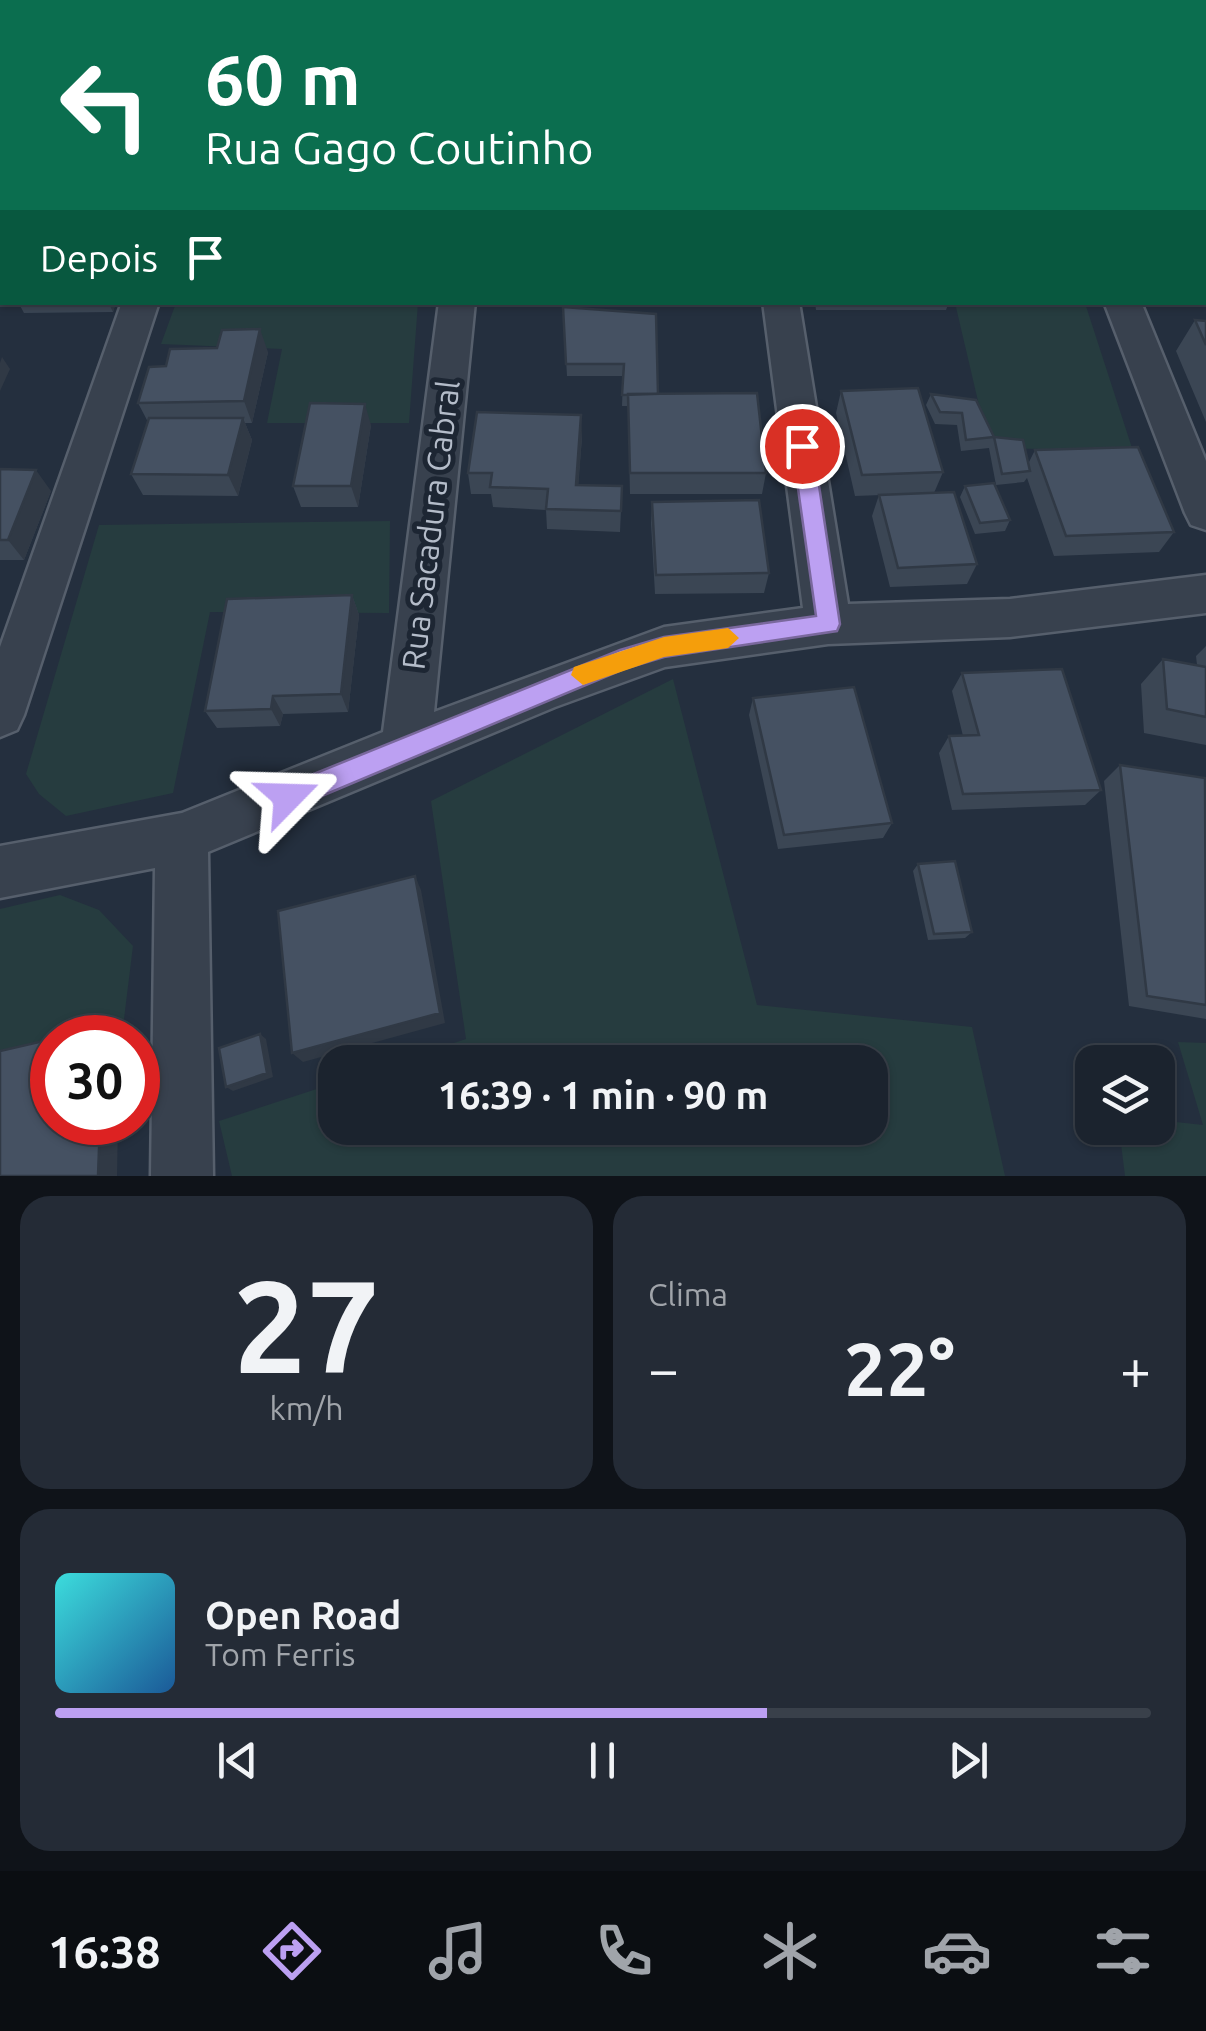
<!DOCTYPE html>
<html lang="pt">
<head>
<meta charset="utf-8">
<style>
	body { margin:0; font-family:Ubuntu,sans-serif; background:#242b36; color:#f1f3f6; height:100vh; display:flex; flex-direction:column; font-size:38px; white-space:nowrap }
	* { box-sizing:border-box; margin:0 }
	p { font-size:32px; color:#a0a4aa }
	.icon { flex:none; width:55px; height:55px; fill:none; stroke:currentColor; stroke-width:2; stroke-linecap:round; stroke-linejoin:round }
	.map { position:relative; height:1176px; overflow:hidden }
	.drawer { display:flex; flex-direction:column; gap:20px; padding:20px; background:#0f1319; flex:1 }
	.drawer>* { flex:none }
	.hud { position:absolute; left:0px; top:0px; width:1208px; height:305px; box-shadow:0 2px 8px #0004,0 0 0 2px #39404a; background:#0b6e4f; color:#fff; overflow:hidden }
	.controls { position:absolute; left:1075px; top:1045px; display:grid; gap:20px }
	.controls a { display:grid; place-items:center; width:100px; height:100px; border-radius:20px; background:#1b232e; box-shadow:0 2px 8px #0004,0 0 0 2px #39404a; font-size:50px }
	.speed { position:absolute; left:30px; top:1015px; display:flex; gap:20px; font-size:50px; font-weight:700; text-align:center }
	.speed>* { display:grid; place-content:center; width:130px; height:130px; border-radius:50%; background:#1b232e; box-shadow:0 2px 8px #0004,0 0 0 2px #39404a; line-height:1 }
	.speed .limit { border:15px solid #d22; background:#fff; color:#111 }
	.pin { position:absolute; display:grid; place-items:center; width:85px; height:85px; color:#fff; margin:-42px; border:5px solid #fff; border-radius:50%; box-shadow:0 2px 10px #0007 }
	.me { position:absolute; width:110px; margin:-55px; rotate:68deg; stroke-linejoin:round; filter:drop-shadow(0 0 8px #0008) }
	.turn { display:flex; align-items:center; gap:35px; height:210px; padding:0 40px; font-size:45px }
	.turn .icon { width:130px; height:130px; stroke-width:2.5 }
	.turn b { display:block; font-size:70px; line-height:85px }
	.then { display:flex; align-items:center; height:95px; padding:0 40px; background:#0003; gap:20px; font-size:38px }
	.big { font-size:75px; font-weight:700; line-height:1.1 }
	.drawer .widget { flex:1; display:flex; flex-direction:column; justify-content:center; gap:15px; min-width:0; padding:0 35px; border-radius:30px; background:#242b36 }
	.drawer .dial { align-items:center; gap:0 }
	.dial b { font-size:130px; line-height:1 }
	.song { display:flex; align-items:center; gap:30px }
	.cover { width:120px; height:120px; border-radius:15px; background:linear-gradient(135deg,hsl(180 70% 55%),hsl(210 70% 35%)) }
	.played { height:10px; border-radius:5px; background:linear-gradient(90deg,#bca0f2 65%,#39404a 65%) }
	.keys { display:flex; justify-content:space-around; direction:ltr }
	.heat { display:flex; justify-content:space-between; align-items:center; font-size:55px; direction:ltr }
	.drawer .tiles { flex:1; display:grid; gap:20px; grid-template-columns:1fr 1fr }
	.widget:last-child { grid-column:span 2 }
	.trip { position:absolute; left:318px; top:1045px; width:570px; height:100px; border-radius:30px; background:#1b232e; box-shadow:0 2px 8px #0004,0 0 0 2px #39404a; font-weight:700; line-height:100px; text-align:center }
	.tab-bar { display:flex; height:160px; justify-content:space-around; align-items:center; background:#0b0e12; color:#a0a4aa }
	.tab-bar .icon { width:70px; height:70px }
	.tab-bar .on { color:#bca0f2 }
	.tab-bar b { font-size:45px; color:#f1f3f6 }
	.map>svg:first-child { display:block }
</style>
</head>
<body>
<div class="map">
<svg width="1206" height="1176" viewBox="0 0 1206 1176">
	<rect width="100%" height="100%" fill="#242f3e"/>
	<!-- green -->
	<path fill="#263c3f" d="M 176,303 L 418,303 L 409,423 L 267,423 L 282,349 L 161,344 Z
		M 955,303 L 1085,303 L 1133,451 L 989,448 Z
		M 390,521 L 389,613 L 210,612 L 173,793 L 66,816 L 39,794 L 26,774 L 99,525 Z
		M 673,679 L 757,1005 L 972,1027 L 1005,1176 L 232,1176 L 219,1121 L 335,1083 L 335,1128 L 870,1128 L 870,1062 L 396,1062 L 466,1039 L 431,801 Z
		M 60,895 L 99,910 L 133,946 L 124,1019 L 0,1054 L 0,909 Z
		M 1178,1042 L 1206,1043 L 1206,1176 L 1125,1176 L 1119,1128 L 1158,1128 L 1158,1120 L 1203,1125 Z"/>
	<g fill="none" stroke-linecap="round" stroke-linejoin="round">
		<!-- stream -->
		<path fill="#394c67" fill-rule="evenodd" d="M 0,248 L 2,248 L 2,259 L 0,259 Z"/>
		<defs>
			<path id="minor" d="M 477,0 L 505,0 L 505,2 L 477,2 Z
				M 723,0 L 751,0 L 751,2 L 723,2 Z
				M 986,0 L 1014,0 L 1015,2 L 987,2 Z
				M 2,37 L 2,55 L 0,56 L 0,38 Z
				M 122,302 L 159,302 L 24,715 L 17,730 L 0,737 L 0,647 Z
				M 439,302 L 475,302 L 434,712 L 664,627 L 803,608 L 763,302 L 799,302 L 848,604 L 1010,599 L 1206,575 L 1206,613 L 1010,637 L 828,644 L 665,667 L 555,707 L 208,852 L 213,1176 L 151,1176 L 155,868 L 0,898 L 0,846 L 182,813 L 383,732 Z
				M 1104,302 L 1141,302 L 1206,461 L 1206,530 L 1191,525 L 1185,513 Z"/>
		</defs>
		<!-- minor casing -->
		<use href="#minor" stroke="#565f6c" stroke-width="5"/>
		<!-- minor -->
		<use href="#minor" fill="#38414e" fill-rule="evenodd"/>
	</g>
	<!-- wall -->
	<path fill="#3b4654" d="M 610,0 L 699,0 L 699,2 L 610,2 Z
		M 777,0 L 856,0 L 856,2 L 778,2 Z
		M 896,0 L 979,0 L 978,2 L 897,2 Z
		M 1129,0 L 1206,0 L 1206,12 L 1205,2 L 1130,2 Z
		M 18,302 L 116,302 L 113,312 L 24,313 Z
		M 815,302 L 949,302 L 946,310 L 816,310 Z
		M 563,307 L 658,394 L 766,473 L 762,494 L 630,494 L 628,406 L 622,406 L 623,376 L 567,376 Z
		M 1195,320 L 1206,321 L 1206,422 L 1176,351 Z
		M 268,352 L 252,423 L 245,423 L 252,440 L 238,496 L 143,495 L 131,474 L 148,422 L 138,403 L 166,366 Z
		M 841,391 L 943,472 L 934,493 L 855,496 L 836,413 Z
		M 931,394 L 976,400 L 994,437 L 1028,464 L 1035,450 L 1174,532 L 1159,552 L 1054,556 L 1027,478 L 1024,482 L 996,485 L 989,448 L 961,451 L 957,425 L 935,424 L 926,405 Z
		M 371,425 L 358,507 L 301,507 L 293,486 Z
		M 582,437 L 578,485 L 622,486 L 620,532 L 547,529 L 546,510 L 493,507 L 491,494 L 471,494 L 468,473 Z
		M 0,469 L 51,491 L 24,560 L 0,560 Z
		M 965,486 L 1010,520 L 1005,531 L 975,534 L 960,497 Z
		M 879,495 L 977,564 L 967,584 L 890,587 L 872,516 Z
		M 652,502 L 769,573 L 764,593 L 655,594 L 651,523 Z
		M 352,595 L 359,615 L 348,712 L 283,714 L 280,726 L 217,728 L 205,711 Z
		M 1206,646 L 1206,745 L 1144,733 L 1141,684 L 1163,659 L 1197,665 L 1196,656 Z
		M 962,673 L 1101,790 L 1085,805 L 952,810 L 939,753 L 949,736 L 963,736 L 952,691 Z
		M 753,698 L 892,823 L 883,838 L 778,849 L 749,715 Z
		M 1120,765 L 1206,782 L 1206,1019 L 1129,1006 L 1104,781 Z
		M 918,864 L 972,932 L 965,938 L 928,940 L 913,871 Z"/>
	<!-- shaded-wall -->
	<path fill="#303945" d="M 34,0 L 61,0 L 55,2 L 35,2 Z
		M 2,7 L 2,22 L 0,23 L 0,8 Z
		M 108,302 L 116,302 L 113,312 Z
		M 260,329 L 268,352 L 252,423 L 244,401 Z
		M 2,357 L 10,369 L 0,391 L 0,363 Z
		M 365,404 L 371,425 L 358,507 L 351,486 Z
		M 581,415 L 582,437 L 577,505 L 576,485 Z
		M 243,418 L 252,440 L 238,496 L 228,475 Z
		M 36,470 L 51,491 L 24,560 L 8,540 Z
		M 352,595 L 359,615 L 348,712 L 341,694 Z
		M 273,696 L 283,714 L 280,726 L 271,709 Z
		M 415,876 L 421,890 L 445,1023 L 303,1062 L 292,1053 Z
		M 103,1027 L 120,1037 L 120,1038 L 103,1038 Z
		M 260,1034 L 266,1039 L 273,1077 L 233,1091 L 226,1087 Z
		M 100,1122 L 118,1122 L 117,1176 L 98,1176 Z"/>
	<!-- building -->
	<path fill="#455162" stroke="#303945" stroke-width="2.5" d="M 0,0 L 17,0 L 12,2 L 2,2 L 2,7 L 0,8 Z
		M 515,0 L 595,0 L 595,2 L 515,2 Z
		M 1205,195 L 1206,195 L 1206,246 L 1205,246 Z
		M 563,307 L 656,314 L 658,394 L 622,395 L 624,364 L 566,364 Z
		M 1195,320 L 1206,321 L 1206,345 Z
		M 260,329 L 244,401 L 138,403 L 149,367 L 166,366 L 170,349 L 217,348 L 222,330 Z
		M 918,388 L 943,472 L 862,475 L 841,391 Z
		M 757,393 L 766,473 L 630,473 L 628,394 Z
		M 931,394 L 976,400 L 994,437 L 966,440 L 962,413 L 940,412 Z
		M 310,403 L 365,404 L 351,486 L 293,486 Z
		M 477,412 L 581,415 L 576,485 L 622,486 L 621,511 L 546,509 L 548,489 L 490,487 L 492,473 L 468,473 Z
		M 149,418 L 243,418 L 228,475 L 131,474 Z
		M 994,437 L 1023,440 L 1030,471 L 1002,474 Z
		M 1138,447 L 1174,532 L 1066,536 L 1035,450 Z
		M 0,469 L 36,470 L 8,540 L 0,540 Z
		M 994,483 L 1010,520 L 980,523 L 965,486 Z
		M 954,492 L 977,564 L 898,568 L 879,495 Z
		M 759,500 L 769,573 L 656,575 L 652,502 Z
		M 352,595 L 341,694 L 273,696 L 271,709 L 205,711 L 227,599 Z
		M 1163,659 L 1206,667 L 1206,717 L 1167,709 Z
		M 1062,669 L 1101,790 L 963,794 L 949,736 L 979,735 L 962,673 Z
		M 854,687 L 892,823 L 784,835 L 753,698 Z
		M 1120,765 L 1205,778 L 1206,1005 L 1147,996 Z
		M 955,861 L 972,932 L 934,934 L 918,864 Z
		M 415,876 L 440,1013 L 292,1053 L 278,911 Z
		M 103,1027 L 103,1038 L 59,1038 Z
		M 260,1034 L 267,1073 L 226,1087 L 219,1048 Z
		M 52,1039 L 52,1122 L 100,1122 L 98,1176 L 0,1176 L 0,1051 Z"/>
	<!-- route -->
	<path fill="#bca0f2" stroke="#7a689d" stroke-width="2.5" d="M 802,438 L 813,446 L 840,624 L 837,631 L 664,657 L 624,669 L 298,806 L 288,809 L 279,806 L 276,797 L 279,788 L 620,650 L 664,637 L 816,616 L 792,446 Z"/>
	<!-- slow -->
	<path fill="#f59e0b" d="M 728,628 L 739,638 L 728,648 L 664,657 L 583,685 L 571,675 L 574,667 L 664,637 Z"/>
	<g text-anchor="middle" stroke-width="10" stroke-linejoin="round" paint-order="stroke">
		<!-- street labels -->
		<g font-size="32" fill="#b4bcc9" stroke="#1d2633">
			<text transform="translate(431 525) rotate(-83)" y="11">Rua Sacadura Cabral</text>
		</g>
	</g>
</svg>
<div class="controls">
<a><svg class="icon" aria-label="layers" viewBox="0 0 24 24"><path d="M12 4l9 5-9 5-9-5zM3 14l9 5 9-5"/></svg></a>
</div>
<div class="speed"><div class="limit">30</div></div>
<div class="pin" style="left:802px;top:446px;background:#d93025"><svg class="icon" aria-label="arrive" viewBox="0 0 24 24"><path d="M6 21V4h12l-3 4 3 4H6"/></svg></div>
<svg class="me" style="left:288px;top:797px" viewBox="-20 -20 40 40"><path d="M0-17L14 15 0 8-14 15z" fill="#bca0f2" stroke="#fff" stroke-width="4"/></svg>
<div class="trip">16:39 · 1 min · 90 m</div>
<div class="hud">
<div class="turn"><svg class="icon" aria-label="left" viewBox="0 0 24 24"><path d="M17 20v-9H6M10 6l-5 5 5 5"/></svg><div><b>60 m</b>Rua Gago Coutinho</div></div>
<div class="then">Depois<svg class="icon" aria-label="arrive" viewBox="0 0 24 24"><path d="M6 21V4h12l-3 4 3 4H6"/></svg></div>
</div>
</div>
<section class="drawer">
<div class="tiles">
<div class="widget dial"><b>27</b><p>km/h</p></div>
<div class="widget"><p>Clima</p>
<div class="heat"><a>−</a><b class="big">22°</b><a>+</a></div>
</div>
<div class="widget">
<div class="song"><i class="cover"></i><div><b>Open Road</b><p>Tom Ferris</p></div></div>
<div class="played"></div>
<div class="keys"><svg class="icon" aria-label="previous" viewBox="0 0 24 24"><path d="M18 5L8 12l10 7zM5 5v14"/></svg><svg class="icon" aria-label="pause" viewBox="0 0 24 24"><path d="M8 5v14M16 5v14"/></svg><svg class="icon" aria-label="next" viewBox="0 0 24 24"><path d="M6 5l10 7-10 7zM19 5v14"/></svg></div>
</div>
</div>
</section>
<nav class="tab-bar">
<b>16:38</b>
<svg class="icon on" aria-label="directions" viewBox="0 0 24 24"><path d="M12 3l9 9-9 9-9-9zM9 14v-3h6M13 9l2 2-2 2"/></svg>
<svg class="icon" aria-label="music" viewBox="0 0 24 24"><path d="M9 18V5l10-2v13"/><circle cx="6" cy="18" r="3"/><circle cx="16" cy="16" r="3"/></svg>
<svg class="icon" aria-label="phone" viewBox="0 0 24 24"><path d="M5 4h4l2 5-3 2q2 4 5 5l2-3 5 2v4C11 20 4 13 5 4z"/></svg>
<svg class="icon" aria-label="climate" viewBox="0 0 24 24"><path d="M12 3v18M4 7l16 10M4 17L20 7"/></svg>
<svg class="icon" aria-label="car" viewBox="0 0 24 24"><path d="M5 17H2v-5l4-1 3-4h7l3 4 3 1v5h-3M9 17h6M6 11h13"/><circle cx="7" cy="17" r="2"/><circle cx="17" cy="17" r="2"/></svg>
<svg class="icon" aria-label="filters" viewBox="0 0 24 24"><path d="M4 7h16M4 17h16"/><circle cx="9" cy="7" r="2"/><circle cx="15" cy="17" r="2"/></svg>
</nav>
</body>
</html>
